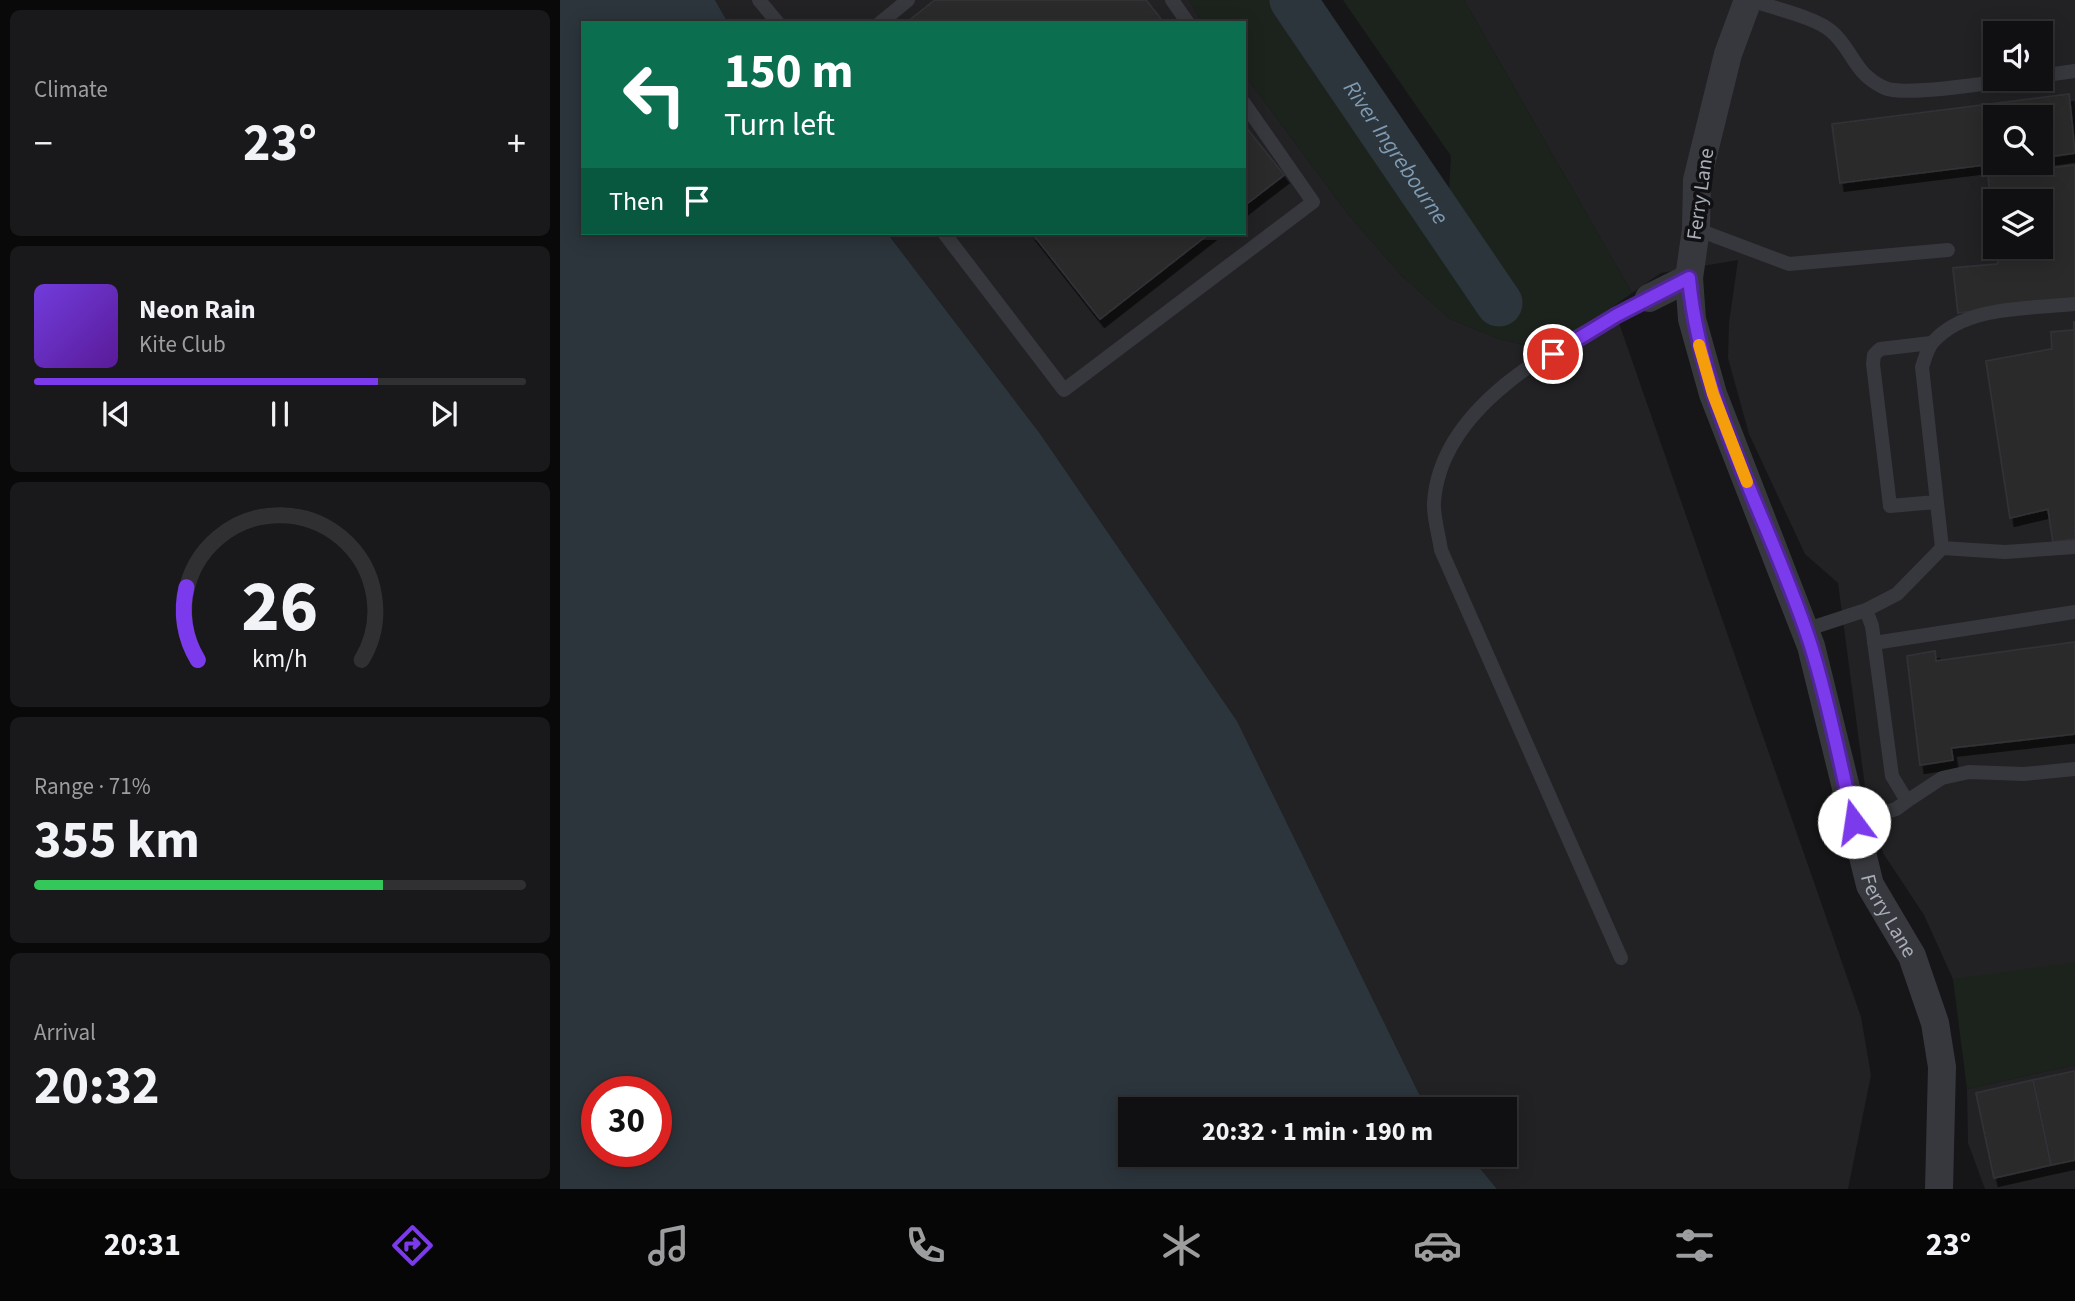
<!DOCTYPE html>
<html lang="en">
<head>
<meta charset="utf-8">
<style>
	body { margin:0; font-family:"Source Sans 3",sans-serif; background:#19191b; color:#f1f3f6; height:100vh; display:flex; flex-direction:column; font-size:26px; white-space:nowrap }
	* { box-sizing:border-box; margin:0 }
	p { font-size:23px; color:#9c9d9f }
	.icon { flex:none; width:38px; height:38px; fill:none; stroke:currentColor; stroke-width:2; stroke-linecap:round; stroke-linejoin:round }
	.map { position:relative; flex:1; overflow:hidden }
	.panel { display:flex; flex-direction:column; gap:10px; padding:10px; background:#09090a; width:560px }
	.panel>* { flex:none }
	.top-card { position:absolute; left:21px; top:21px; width:665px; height:214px; border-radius:0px; box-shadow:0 4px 18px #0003,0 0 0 2px #303032; background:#0b6e4f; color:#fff; overflow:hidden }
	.tools { position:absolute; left:1423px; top:21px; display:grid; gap:14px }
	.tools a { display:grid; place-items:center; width:70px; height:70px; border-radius:0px; background:#101012; box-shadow:0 4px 18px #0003,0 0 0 2px #303032; font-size:35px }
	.speed { position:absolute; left:21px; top:1076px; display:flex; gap:14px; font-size:35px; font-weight:700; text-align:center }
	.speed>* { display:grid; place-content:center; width:91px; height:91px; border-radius:50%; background:#101012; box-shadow:0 4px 18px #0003,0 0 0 2px #303032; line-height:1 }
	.speed .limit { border:10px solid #d22; background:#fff; color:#111 }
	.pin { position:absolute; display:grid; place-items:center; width:60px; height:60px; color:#fff; margin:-30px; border:4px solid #fff; border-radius:50%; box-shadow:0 2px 7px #0007 }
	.me { position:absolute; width:77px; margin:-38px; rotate:346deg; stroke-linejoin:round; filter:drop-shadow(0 0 5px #0008) }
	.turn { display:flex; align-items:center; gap:24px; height:147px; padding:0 28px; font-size:32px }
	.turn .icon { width:91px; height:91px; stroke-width:2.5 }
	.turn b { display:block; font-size:49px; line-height:60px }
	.then { display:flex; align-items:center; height:66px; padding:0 28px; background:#0003; gap:14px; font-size:26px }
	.big { font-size:52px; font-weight:700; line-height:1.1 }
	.panel .widget { flex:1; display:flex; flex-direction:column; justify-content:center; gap:10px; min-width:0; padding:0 24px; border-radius:10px; background:#19191b }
	.panel .dial { align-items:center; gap:0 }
	.dial svg { height:182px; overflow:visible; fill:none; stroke:#303032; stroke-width:7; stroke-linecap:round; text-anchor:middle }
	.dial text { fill:#f1f3f6; stroke:none }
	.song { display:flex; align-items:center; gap:21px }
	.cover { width:84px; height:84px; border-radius:10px; background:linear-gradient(135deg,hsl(260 70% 55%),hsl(270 70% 35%)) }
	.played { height:7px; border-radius:4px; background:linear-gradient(90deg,#7c3aed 70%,#303032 70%) }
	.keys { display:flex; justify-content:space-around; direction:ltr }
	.heat { display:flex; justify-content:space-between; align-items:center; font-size:38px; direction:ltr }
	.charge { height:10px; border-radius:5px; background:linear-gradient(90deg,#34c759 71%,#303032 0) }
	.trip { position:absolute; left:558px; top:1097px; width:399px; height:70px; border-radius:0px; background:#101012; box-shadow:0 4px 18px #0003,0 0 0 2px #303032; font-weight:700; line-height:70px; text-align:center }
	.dock { display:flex; height:112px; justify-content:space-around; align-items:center; background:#060607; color:#9c9d9f }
	.dock .icon { width:49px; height:49px }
	.dock .selected { color:#7c3aed }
	.dock b { font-size:32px; color:#f1f3f6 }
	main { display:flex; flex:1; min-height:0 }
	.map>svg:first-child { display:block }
</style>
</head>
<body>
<main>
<section class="panel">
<div class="widget"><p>Climate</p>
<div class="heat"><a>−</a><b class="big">23°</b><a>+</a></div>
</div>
<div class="widget">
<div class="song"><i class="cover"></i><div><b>Neon Rain</b><p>Kite Club</p></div></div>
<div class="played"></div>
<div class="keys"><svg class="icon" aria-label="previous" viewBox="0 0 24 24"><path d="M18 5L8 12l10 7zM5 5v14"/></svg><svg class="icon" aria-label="pause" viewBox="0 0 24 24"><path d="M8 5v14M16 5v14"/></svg><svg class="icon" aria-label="next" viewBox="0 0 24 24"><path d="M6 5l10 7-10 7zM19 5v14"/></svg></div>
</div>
<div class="widget dial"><svg viewBox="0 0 100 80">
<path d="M14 69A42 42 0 1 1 86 69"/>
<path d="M14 69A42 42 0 0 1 9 37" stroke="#7c3aed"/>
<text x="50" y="56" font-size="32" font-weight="700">26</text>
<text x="50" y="72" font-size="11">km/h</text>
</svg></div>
<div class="widget"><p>Range · 71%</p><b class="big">355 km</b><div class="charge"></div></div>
<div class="widget"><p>Arrival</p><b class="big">20:32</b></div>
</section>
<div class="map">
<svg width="1515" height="1189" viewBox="0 0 1515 1189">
	<defs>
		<filter id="shadow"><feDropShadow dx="4.5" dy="8" stdDeviation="0" flood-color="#0009"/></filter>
	</defs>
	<rect width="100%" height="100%" fill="#161618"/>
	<!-- built -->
	<path fill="#222225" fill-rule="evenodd" d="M 155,0 L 629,0 L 643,23 L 168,23 Z
		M 904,0 L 1515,0 L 1515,967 L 1393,979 L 1364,915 L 1323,853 L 1306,794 L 1278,583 L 1245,554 L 1189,434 L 1168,358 L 1169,323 L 1178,260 L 1101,273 L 1072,293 ZM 1435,33 L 1480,33 L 1480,79 L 1435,79 ZM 1435,117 L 1480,117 L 1480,163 L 1435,163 ZM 1435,201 L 1480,201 L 1480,247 L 1435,247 Z
		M 684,74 L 788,214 L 841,275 L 890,319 L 937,338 L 968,346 L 994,344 L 1027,325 L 1053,306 L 1301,1017 L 1311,1075 L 1288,1189 L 937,1189 L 909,1155 L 945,1155 L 945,1110 L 870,1109 L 861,1098 L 677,721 L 481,435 L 327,233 L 684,233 Z
		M 1515,1065 L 1515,1189 L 1425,1189 L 1408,1143 L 1407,1089 Z"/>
	<!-- green -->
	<path fill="#1c231d" d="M 629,0 L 718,0 L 765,63 L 907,280 L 927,270 L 888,207 L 891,156 L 783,0 L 904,0 L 1072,293 L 1027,325 L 994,344 L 968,346 L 937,338 L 890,319 L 841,275 L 788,214 L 684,74 L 684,23 L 643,23 Z
		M 1515,962 L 1515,1065 L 1407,1089 L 1393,979 Z"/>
	<!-- water -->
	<path fill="#2c353c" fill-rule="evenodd" d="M 0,0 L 155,0 L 168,23 L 23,23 L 23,233 L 327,233 L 481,435 L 677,721 L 861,1098 L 870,1109 L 570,1110 L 570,1155 L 909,1155 L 937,1189 L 0,1189 ZM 37,1092 L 96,1092 L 96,1152 L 37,1152 Z"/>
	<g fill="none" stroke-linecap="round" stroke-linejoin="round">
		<!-- river -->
		<path stroke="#2c353c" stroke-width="47" id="s1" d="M 733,0 L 939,303"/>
	</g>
	<!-- building -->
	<path fill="#29292c" stroke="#303034" stroke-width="2" filter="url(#shadow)" d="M 375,0 L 586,0 L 604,23 L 346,23 Z
		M 1509,94 L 1515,153 L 1480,158 L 1480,117 L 1435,117 L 1435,163 L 1440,163 L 1280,183 L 1272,124 Z
		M 684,125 L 724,175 L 684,206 Z
		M 1515,165 L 1515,299 L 1398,313 L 1393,268 L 1438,264 L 1436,247 L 1480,247 L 1480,201 L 1435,201 L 1435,235 L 1428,175 Z
		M 472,233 L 650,233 L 540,319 Z
		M 1514,321 L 1515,539 L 1493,542 L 1488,509 L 1450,518 L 1426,361 L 1492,349 L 1491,332 L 1514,330 Z
		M 1515,642 L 1515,734 L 1391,748 L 1393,760 L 1360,765 L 1347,656 L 1375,651 L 1376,661 Z
		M 1515,1071 L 1515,1160 L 1491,1165 L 1473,1080 Z
		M 1473,1080 L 1491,1165 L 1434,1178 L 1416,1093 Z"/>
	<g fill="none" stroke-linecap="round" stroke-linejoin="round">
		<!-- service -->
		<path stroke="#37383d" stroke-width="14" d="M 199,0 L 218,23
			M 612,0 L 628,23
			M 1191,0 C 1212,8 1255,17 1271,31 C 1293,49 1293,74 1325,88 C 1345,97 1433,82 1458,79
			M 320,23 L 348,0
			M 1480,76 L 1515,71
			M 1136,229 L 1229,264 L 1388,250
			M 384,233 L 504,390 L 753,202 L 684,103
			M 1371,343 L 1320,349 L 1314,355 L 1313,364 L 1330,506 L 1376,502
			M 1382,548 L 1445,552 L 1515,547
			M 1245,630 L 1306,610 L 1337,594 L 1382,548 L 1362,367 C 1365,359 1367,348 1373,342 C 1405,305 1470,309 1515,304
			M 1314,643 L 1515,612
			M 1347,801 L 1382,778 L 1409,772 L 1464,774 L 1515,769
			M 1294,822 L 1336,809 L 1347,801 L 1332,776 L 1312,626 L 1306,610
			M 1061,958 L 881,550 C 879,535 873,517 874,502 C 881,400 1009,340 1089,298"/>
		<!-- minor -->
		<g stroke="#37383d" stroke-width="28">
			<path id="s2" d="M 1188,0 L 1168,54 L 1137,180 L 1136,229 L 1129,278 L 1132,319 L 1153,394 L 1251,646 L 1310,885 L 1352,956 L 1375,1023 L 1382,1067 L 1379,1189"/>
			<path d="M 1089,298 L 1129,278"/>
		</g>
	</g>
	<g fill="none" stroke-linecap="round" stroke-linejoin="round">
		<defs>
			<path id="route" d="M 993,354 L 1057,315 L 1129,278 C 1141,409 1212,523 1251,646 C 1269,703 1280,764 1294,822"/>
		</defs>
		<!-- route casing -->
		<use href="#route" stroke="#51269a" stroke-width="18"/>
		<!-- route -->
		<use href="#route" stroke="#7c3aed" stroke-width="12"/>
		<!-- slow -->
		<path stroke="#f59e0b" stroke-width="12" d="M 1139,345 L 1153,394 L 1187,482"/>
	</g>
	<g text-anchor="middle" stroke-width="7" stroke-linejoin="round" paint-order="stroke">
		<!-- street labels -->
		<g font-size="21" fill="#a8adb8" stroke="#111113">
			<text transform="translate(1140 194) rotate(-82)" y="7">Ferry Lane</text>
			<text dy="7" stroke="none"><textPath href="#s2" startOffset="957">Ferry Lane</textPath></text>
		</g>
		<!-- water labels -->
		<g font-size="23" font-style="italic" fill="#7f9bb3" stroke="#111113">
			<text dy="8" stroke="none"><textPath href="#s1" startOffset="184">River Ingrebourne</textPath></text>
		</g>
	</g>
</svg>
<div class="tools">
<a><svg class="icon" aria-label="sound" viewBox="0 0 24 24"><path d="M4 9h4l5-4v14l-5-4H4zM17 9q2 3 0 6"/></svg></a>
<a><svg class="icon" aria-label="search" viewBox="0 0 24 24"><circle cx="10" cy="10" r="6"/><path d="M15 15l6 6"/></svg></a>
<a><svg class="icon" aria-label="layers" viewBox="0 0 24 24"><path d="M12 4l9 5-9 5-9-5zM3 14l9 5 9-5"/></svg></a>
</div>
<div class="speed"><div class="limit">30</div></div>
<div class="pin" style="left:993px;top:354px;background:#d93025"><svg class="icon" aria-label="arrive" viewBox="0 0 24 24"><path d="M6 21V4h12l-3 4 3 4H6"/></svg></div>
<svg class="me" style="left:1294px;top:822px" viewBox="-20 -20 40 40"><circle r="19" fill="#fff"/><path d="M0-13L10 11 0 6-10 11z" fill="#7c3aed"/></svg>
<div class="trip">20:32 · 1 min · 190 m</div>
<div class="top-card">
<div class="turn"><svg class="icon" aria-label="left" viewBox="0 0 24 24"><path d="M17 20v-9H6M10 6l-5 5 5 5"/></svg><div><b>150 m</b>Turn left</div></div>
<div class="then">Then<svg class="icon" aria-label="arrive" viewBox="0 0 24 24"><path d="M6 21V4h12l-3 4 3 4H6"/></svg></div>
</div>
</div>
</main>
<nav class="dock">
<b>20:31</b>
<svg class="icon selected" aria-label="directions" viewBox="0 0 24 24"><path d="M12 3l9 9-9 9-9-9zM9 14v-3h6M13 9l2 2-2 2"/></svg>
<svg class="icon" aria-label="music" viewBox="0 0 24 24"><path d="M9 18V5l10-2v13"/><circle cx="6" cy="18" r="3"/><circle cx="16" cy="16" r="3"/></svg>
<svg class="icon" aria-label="phone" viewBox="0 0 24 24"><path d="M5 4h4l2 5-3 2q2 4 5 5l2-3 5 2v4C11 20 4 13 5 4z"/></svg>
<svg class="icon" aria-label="climate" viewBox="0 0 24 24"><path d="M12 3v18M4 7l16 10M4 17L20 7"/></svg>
<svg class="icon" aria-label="car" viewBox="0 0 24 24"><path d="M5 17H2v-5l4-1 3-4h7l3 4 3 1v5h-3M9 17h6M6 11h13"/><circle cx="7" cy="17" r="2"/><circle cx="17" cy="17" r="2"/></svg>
<svg class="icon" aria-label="filters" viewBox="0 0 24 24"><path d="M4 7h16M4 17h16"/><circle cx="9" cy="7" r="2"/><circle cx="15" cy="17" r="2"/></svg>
<b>23°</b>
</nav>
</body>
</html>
